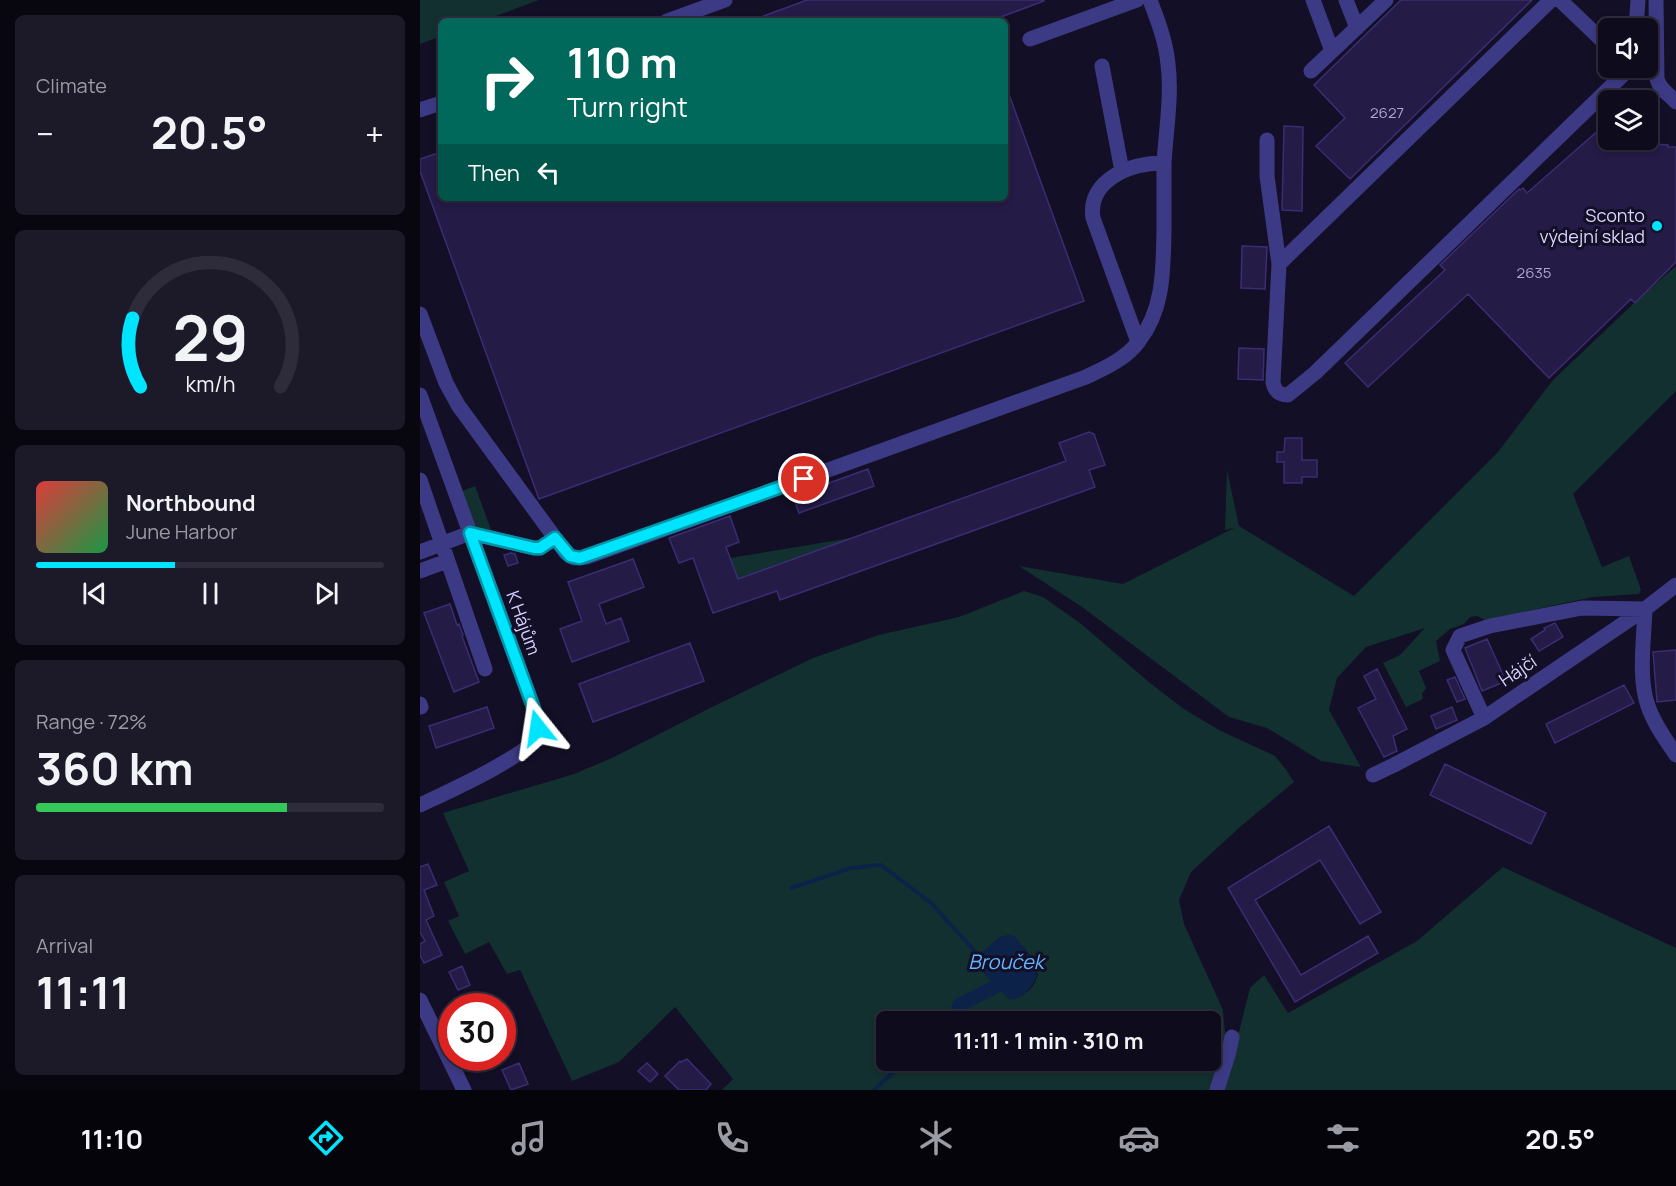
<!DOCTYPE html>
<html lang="en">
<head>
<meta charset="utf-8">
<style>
	body { margin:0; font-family:Manrope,sans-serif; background:#1c1929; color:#f1f3f6; height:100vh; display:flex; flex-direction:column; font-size:22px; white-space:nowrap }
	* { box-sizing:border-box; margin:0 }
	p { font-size:20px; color:#9b9ba3 }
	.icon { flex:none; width:33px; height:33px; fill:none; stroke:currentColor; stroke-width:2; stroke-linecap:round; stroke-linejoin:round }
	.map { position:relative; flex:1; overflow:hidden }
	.side { display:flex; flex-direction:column; gap:15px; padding:15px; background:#08060f; width:420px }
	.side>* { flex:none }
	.banner { position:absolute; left:18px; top:18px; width:570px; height:183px; border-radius:9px; box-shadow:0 3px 9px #0003,0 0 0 2px #2e2b3b; background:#00695c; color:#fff; overflow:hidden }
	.controls { position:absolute; left:1178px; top:18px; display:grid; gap:12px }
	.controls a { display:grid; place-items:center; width:60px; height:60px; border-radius:9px; background:#0e0b1c; box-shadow:0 3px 9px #0003,0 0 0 2px #2e2b3b; font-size:30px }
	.speed { position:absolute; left:18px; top:993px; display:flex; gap:12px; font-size:30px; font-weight:700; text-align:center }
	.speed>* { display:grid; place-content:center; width:78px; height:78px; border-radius:50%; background:#0e0b1c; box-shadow:0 3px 9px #0003,0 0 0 2px #2e2b3b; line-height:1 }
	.speed .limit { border:9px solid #d22; background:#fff; color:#111 }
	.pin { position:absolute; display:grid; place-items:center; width:51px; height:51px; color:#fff; margin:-26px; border:3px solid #fff; border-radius:50%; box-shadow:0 2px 6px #0007 }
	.me { position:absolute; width:66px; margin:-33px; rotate:345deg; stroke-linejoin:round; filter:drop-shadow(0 0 4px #0008) }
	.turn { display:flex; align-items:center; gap:21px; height:126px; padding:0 30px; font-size:27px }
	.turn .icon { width:78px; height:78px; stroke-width:2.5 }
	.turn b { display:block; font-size:42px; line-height:51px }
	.then { display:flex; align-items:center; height:57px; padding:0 30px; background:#0003; gap:12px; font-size:22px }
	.big { font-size:45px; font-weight:700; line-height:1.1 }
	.side .tile { flex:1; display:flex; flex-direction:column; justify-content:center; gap:9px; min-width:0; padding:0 21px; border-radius:9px; background:#1c1929 }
	.side .dial { align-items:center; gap:0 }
	.dial svg { height:156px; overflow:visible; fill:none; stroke:#2e2b3b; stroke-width:7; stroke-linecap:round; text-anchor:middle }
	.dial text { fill:#f1f3f6; stroke:none }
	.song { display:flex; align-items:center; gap:18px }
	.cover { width:72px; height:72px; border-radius:9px; background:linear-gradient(135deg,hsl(0 70% 55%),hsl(140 70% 35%)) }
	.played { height:6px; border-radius:3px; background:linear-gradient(90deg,#00e5ff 40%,#2e2b3b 40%) }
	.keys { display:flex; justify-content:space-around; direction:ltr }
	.heat { display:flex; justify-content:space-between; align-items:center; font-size:33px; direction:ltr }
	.charge { height:9px; border-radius:4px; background:linear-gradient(90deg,#34c759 72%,#2e2b3b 0) }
	.trip { position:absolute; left:456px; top:1011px; width:345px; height:60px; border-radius:9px; background:#0e0b1c; box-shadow:0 3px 9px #0003,0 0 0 2px #2e2b3b; font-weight:700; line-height:60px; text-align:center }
	.tabs { display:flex; height:96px; justify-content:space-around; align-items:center; background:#06040b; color:#9b9ba3 }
	.tabs .icon { width:42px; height:42px }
	.tabs .selected { color:#00e5ff }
	.tabs b { font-size:27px; color:#f1f3f6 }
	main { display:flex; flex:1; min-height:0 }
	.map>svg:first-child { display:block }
</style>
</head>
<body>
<main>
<section class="side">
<div class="tile"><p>Climate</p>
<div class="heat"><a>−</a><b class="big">20.5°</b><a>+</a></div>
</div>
<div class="tile dial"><svg viewBox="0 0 100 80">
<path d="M14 69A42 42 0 1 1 86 69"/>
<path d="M14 69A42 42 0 0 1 10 34" stroke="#00e5ff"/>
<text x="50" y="56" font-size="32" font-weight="700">29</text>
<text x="50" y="72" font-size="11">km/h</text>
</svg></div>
<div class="tile">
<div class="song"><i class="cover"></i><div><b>Northbound</b><p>June Harbor</p></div></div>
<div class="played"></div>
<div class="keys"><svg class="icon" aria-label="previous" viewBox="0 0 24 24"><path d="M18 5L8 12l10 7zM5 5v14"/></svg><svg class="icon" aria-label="pause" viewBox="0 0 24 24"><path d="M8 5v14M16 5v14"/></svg><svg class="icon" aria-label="next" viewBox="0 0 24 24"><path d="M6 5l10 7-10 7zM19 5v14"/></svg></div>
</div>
<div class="tile"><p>Range · 72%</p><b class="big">360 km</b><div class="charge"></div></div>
<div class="tile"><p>Arrival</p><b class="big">11:11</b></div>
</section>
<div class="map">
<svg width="1256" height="1090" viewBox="0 0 1256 1090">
	<rect width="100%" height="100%" fill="#130f26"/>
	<!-- green -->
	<path fill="#12302f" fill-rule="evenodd" d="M 0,0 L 119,0 L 62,21 L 21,21 L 21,36 L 0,44 Z
		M 1256,266 L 1256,391 L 1153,494 L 1182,567 L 1209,556 L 1221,590 L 1219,594 L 1173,597 L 1065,620 L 1057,616 L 1050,617 L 1044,624 L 1030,629 L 1016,641 L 1020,661 L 999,671 L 1006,688 L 1002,694 L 1003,699 L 986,707 L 963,663 L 980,655 L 1005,628 L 946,647 L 917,678 L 909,710 L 941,767 L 901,761 L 847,728 L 809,717 L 662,607 L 599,566 L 703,584 L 814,528 L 805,530 L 807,470 L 819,526 L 934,596 L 1078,452 L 1133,380 L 1213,304 Z
		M 55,486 L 72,532 L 58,535 L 42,491 Z
		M 431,538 L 317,579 L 310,558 Z
		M 604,591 L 623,597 L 660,623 L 730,683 L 764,709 L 799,730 L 855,756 L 867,771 L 874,782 L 820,827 L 771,872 L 759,900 L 764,924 L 803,1010 L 805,1031 L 805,1049 L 819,1032 L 830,988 L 844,975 L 868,1013 L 997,941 L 1083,867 L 1256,948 L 1256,1090 L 302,1090 L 313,1079 L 255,1007 L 199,1062 L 152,1081 L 100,970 L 87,974 L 69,942 L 45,954 L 28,921 L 39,916 L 24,882 L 49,871 L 23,813 L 154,774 L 192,758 L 292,707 L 393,658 L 459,635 L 539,617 ZM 556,962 L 618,973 C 614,989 606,996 590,999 L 564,973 ZM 466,1022 L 790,1022 L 790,1060 L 466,1060 Z"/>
	<!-- water -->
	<path fill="#0c2248" d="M 588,935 L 594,936 C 608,953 627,967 610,988 C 603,997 601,997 590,1000 C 580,989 557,971 556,957 L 580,937 Z"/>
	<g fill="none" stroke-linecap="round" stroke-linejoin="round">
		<!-- stream -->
		<path stroke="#0c2248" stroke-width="4" d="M 371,888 L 431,868 L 461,865 L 511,903 L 561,958
			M 531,1022 L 538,1016
			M 454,1090 L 487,1060"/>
		<!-- canal -->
		<path stroke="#0c2248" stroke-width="14" d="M 538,1016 L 539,1005 L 577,986"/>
	</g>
	<!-- building -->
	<path fill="#241b47" stroke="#3b2d73" stroke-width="1.5" d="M 387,0 L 624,0 L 624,1 L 570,21 L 333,21 L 333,20 Z
		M 981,0 L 1112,0 L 930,179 L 896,146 L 925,118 L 894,85 Z
		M 586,86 L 664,301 L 119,499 L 0,171 L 0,159 L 21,152 L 21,198 L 585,198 L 585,87 Z
		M 1188,122 L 1188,140 L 1227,140 L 1231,144 L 1248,145 L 1248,147 L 1256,147 L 1256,262 L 1215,303 L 1211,299 L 1129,378 L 1048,294 L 948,387 L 925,363 L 1025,270 L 1020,265 L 1099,189 L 1100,190 L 1103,188 L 1107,193 Z
		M 864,126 L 883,127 L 882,211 L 862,210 Z
		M 822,246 L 847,247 L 845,289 L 821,288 Z
		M 819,348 L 844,349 L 843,380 L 818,379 Z
		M 669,432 L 674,434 L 685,465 L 669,470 L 675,487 L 360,600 L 357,591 L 293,613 L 273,558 L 259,563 L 249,538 L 310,516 L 319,542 L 306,547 L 318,579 L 646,461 L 639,443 Z
		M 865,438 L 882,438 L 882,460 L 897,460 L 897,477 L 882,477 L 882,483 L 864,483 L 864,462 L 857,462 L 857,452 L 864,452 Z
		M 448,469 L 454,486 L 379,513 L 373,496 Z
		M 91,553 L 95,554 L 98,563 L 88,566 L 84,555 Z
		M 213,559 L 224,587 L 179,604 L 186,624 L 201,618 L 209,641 L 152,662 L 140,629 L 162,621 L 148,582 Z
		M 30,604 L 37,625 L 39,624 L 43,635 L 42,636 L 59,682 L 34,692 L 4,613 Z
		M 1135,623 L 1143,637 L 1119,651 L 1111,639 L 1125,630 L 1124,628 Z
		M 1067,639 L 1086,681 L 1062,691 L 1045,648 Z
		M 270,643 L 284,681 L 173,722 L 159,684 Z
		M 1256,650 L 1256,700 L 1237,702 L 1233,652 Z
		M 957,669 L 987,729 L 973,736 L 977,751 L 964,757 L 938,708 L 956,699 L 944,676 Z
		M 1035,677 L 1045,699 L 1037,702 L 1027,680 Z
		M 1204,685 L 1214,703 L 1135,743 L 1126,724 Z
		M 67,707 L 74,728 L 16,748 L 9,726 Z
		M 1032,707 L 1037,720 L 1016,729 L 1011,716 Z
		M 1025,764 L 1126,813 L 1111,844 L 1010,795 Z
		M 909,826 L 961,912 L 940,924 L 900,860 L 835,900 L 881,975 L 948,936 L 958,953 L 875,1002 L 808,888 Z
		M 8,864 L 17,885 L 4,890 L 14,916 L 6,920 L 22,955 L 4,963 L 0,955 L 0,944 L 5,941 L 0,932 L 0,867 Z
		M 42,966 L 50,985 L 38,990 L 29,972 Z
		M 267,1059 L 291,1084 L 286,1090 L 259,1090 L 245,1076 L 260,1061 L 261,1062 Z
		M 99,1063 L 108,1084 L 91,1090 L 82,1070 Z
		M 227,1063 L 238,1074 L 230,1082 L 218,1071 Z"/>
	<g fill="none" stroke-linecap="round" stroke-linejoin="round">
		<!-- minor -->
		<path stroke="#3d3a85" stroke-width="15" d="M 893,0 L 912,51
			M 926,0 L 937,28
			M 1140,0 L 1188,46
			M 1236,0 L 1237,79 C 1240,90 1249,94 1256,102
			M 247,21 L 305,0
			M 1216,28 L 1218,0
			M 610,39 L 717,0
			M 682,66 L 702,171
			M 891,71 L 966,0
			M 0,110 L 21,103
			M 847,140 L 847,176 L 859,264 L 853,382 C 855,392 859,395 868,395 L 895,373 L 1210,68
			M 859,264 L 1131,0
			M 0,314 L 26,383 L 38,405 L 146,553 L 154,558 L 167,557 L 666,377 C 685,368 706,359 719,341 C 744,309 743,270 744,232 C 744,209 744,186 744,163
			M 718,342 L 673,218 C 667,180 712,162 744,163 C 746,130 752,96 748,64 C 746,42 738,21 730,0
			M 0,395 L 114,709 C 117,718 121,728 116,737 C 106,757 23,794 0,805
			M 0,480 L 65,669
			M 0,552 L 50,533 L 114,548 L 120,548 L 135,538
			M 0,571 L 27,561
			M 0,704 L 1,707
			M 1064,718 L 1033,650 L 1040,636 L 1070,626 L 1162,608 L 1225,609 C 1224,639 1218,678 1228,706 C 1234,724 1246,740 1256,755
			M 953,775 L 974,765 L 1064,718 L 1225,609 L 1256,585
			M 0,1000 L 44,1090
			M 797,1090 L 808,1055 L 812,1037"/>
	</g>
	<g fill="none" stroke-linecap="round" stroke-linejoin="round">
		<defs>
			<path id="route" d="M 118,728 L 114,709 L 50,533 L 114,548 L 120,548 L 135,538 L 150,556 L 160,558 L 384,479"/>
		</defs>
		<!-- route casing -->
		<use href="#route" stroke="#0095a6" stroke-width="15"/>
		<!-- route -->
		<use href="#route" stroke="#00e5ff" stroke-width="10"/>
	</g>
	<!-- markers -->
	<circle fill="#00e5ff" stroke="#130f26" stroke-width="2" cx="1237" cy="226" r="6"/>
	<g text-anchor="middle" stroke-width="6" stroke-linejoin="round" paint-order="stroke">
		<!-- number labels -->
		<g font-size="15" fill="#aca6d1">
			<text x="967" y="118">2627</text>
			<text x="1114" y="278">2635</text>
		</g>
		<!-- poi labels -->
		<g font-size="18" fill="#d9d4ff" stroke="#130f26" text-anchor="end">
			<text x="1225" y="222">Sconto<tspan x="1225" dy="21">výdejní sklad</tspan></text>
		</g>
		<!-- street labels -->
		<g font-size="18" fill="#d9d4ff" stroke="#130f26">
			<text transform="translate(103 623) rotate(70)" y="6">K Hájům</text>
			<text transform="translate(1098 671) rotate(-34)" y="6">Hájčí</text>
		</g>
		<!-- water labels -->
		<g font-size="20" font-style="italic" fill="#62b6ff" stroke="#130f26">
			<text x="586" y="969">Brouček</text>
		</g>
	</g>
</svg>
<div class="controls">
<a><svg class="icon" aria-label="sound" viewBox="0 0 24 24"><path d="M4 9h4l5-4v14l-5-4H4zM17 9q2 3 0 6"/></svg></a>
<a><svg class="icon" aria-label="layers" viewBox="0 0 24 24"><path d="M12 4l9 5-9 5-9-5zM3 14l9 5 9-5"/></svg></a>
</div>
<div class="speed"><div class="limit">30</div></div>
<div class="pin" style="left:384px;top:479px;background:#d93025"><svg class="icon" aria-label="arrive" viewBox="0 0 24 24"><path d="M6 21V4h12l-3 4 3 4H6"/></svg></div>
<svg class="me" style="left:118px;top:728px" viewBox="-20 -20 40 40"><path d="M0-17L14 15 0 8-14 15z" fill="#00e5ff" stroke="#fff" stroke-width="4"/></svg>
<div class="trip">11:11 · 1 min · 310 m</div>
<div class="banner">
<div class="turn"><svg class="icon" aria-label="right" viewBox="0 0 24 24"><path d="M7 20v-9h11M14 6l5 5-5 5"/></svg><div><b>110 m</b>Turn right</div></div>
<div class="then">Then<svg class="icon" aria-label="left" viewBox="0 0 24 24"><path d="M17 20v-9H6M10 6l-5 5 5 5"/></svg></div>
</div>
</div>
</main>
<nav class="tabs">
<b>11:10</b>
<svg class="icon selected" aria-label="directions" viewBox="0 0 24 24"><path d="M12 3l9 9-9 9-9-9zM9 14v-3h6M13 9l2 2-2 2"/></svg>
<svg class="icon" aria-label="music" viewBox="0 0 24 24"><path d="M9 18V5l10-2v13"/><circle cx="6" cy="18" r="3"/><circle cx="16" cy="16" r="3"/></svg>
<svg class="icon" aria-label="phone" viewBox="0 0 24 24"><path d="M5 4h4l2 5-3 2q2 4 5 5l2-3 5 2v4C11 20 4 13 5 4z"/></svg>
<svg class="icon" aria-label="climate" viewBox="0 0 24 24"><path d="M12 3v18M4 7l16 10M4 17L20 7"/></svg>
<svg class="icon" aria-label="car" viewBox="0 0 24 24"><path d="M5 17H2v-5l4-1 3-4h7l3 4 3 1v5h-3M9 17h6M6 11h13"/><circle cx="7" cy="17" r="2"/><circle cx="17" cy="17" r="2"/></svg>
<svg class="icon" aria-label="filters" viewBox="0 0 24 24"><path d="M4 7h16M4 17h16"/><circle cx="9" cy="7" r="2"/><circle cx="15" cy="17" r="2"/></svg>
<b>20.5°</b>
</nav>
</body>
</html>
